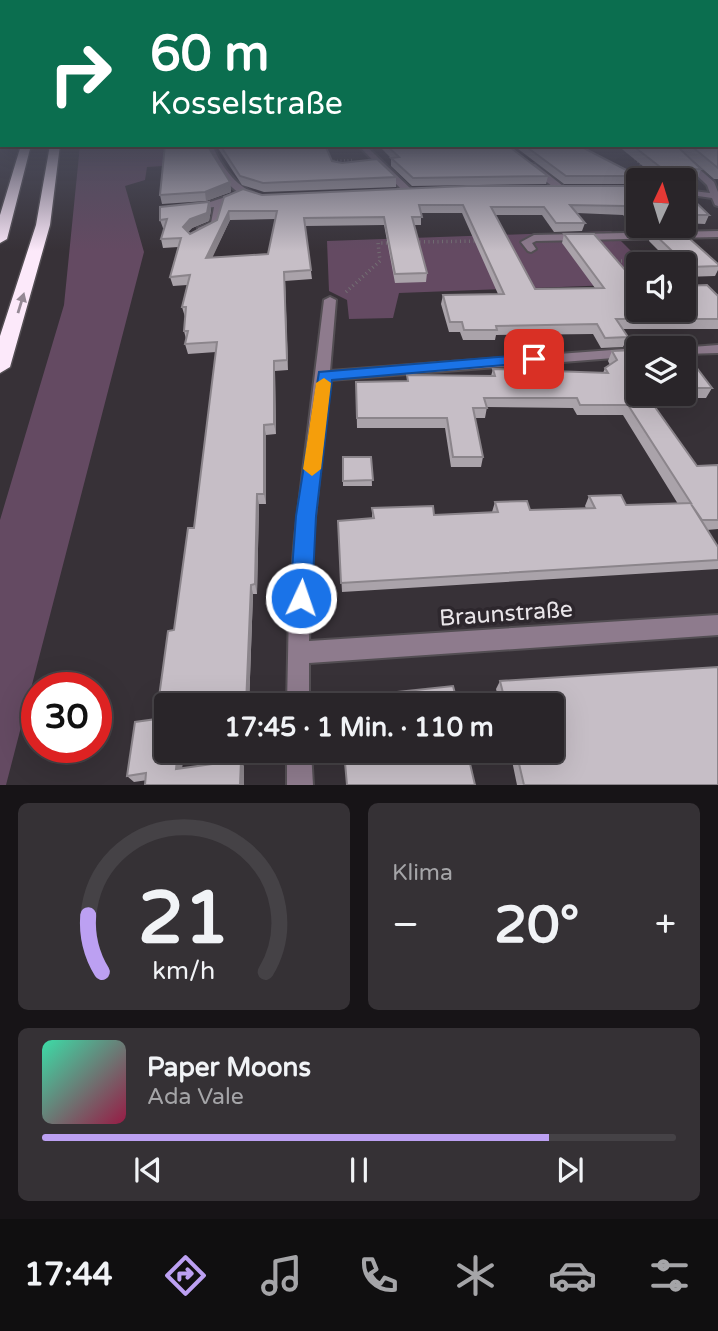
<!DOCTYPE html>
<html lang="de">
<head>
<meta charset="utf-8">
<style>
	body { margin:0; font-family:"Varela Round",sans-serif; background:#353135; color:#f1f3f6; height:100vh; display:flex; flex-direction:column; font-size:26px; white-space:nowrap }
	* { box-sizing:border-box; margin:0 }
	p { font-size:23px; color:#a5a5a8 }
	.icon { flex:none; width:38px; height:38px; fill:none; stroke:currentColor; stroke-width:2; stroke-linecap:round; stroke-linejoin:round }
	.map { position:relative; height:785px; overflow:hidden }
	.details { display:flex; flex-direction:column; gap:18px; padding:18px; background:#171417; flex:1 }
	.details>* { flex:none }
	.top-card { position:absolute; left:0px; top:0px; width:719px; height:147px; box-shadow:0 7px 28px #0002,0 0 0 2px #454246; background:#0b6e4f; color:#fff; overflow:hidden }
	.needle { width:46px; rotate:4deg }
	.fabs { position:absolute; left:626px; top:168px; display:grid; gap:14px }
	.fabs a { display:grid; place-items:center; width:70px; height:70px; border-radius:7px; background:#292529; box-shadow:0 7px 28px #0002,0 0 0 2px #454246; font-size:35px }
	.speed { position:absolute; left:21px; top:672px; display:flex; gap:14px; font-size:35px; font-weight:700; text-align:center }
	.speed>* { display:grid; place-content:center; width:91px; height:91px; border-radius:50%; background:#292529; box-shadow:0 7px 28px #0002,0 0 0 2px #454246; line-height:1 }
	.speed .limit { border:10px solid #d22; background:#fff; color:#111 }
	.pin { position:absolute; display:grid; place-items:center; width:60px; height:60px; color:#fff; margin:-30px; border-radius:14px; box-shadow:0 4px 10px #0006 }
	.me { position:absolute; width:77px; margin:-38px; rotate:3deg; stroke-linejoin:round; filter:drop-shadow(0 0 5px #0008) }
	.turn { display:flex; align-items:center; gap:24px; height:147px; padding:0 35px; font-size:32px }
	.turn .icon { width:91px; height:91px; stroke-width:2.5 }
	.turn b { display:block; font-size:49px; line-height:60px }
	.big { font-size:52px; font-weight:800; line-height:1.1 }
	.details .widget { flex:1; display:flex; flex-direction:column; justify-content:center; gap:10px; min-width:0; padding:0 24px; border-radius:10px; background:#353135 }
	.details .dial { align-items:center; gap:0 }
	.dial svg { height:182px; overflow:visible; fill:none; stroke:#454246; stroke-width:7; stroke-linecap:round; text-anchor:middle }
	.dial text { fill:#f1f3f6; stroke:none }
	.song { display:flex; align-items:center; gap:21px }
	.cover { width:84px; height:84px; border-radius:10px; background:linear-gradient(135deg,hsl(160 70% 55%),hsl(340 70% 35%)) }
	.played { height:7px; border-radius:4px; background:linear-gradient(90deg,#bca0f2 80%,#454246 80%) }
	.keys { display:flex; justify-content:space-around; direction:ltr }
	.heat { display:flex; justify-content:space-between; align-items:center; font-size:38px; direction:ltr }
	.details .tiles { flex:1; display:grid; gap:18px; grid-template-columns:1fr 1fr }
	.widget:last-child { grid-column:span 2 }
	.trip { position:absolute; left:154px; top:693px; width:410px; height:70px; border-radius:7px; background:#292529; box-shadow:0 7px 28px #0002,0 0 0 2px #454246; font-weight:800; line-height:70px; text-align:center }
	.tabs { display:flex; height:112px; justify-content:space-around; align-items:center; background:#100f10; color:#a5a5a8 }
	.tabs .icon { width:49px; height:49px }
	.tabs .current { color:#bca0f2 }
	.tabs b { font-size:32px; color:#f1f3f6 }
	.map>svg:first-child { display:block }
</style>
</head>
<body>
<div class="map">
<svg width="718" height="785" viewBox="0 0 718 785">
	<rect width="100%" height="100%" fill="#373137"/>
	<!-- green -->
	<path fill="#644a62" d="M 80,145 L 164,145 L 163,166 L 147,167 L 145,180 L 125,186 L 144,252 L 6,785 L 0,785 L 0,520 L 64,305 Z
		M 611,231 L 644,264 L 639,264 L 639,284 L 399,293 L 393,318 L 349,319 L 347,300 L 329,291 L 327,241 Z"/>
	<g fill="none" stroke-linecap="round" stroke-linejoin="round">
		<defs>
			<path id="service" d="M 238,193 L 241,193 L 241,197 L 223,203 L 218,226 L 204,232 L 198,232 L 198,228 L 211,223 L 214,207 L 191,210 L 187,207 L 188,205 L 207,203 Z
				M 718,231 L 718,237 L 536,241 L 532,243 L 536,249 L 531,252 L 528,251 L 521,242 L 534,235 Z"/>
			<path id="minor" d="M 206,145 L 212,145 C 222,167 235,186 258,195 L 258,199 C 232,199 214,166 206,145 Z
				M 358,145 L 365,145 L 411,189 L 411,193 L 405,193 Z
				M 665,145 L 672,145 L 714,182 L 718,192 L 718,206 L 715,205 L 712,198 L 684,194 L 684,190 L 710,193 L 707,185 Z
				M 529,164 L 535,164 L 563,186 L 563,190 L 557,190 L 529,168 Z
				M 330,297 L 336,300 L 330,371 L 639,348 L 640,348 L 639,356 L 329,380 L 313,537 L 309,641 L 718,615 L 718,635 L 309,663 L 309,705 L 287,705 L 289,609 L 295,537 L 324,300 Z
				M 718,345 L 718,353 L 684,354 L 684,348 L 679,348 Z
				M 287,751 L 311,751 L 313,785 L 287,785 Z"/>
			<path id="motorway" d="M 21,145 L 31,145 L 7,239 L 0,243 L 0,215 Z
				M 50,145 L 60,145 L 50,225 L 10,367 L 0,373 L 0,336 L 36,225 Z"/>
		</defs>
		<!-- service casing -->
		<use href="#service" stroke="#534e53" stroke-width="4"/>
		<!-- minor casing -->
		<use href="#minor" stroke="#534e53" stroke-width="4"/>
		<!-- motorway casing -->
		<use href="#motorway" stroke="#534e53" stroke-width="3"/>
		<!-- path-far1 -->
		<path stroke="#736e73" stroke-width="2.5" stroke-dasharray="1 2.5" stroke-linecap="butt" d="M 635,159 L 657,180
			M 330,161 L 352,160"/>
		<!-- path -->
		<path stroke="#736e73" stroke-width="3.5" stroke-dasharray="1 3.5" stroke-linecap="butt" d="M 415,242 L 480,241
			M 612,261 L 650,261 L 641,251
			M 346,292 L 380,261 L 378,243 L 393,243"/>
		<!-- service -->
		<use href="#service" fill="#8e7b8d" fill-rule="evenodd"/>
		<!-- minor -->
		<use href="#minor" fill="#8e7b8d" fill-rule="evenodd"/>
		<!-- motorway -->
		<use href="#motorway" fill="#fce9fa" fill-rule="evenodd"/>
	</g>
	<!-- wall -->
	<path fill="#aaa3aa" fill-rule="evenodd" d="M 718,141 L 718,179 L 714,179 L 682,151 L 701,169 L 697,179 L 660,180 L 617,145 L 718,145 Z
		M 216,145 L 325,145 L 332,161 L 396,177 L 396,187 L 264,192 L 242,185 Z
		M 378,145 L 507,145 L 548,176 L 546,184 L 412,186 L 391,166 L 391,158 Z
		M 513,145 L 578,145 L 638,176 L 635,184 L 564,184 Z
		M 230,182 L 231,192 L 206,201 L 162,204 L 160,195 Z
		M 639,186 L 639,222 L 629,221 L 623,215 L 577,213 L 585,223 L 582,231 L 554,232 L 542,215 L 495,215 L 535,289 L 595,288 L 562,243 L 564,234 L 638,286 L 718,296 L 718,329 L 622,329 L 628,337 L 623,347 L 601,348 L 593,334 L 496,335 L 495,340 L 463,340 L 460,332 L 449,332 L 441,304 L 443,295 L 498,294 L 462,213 L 421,213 L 421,225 L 414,225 L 427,273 L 426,282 L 395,283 L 384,225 L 305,226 L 312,279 L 285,281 L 288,370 L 275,371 L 276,434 L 266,435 L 266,504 L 259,504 L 257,594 L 253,594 L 249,705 L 166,705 L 166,751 L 184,751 L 182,768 L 244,766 L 134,782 L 127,776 L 156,719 L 194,528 L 216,352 L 188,354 L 185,344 L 186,339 L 184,331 L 185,317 L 182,307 L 187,285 L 173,286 L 170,277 L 178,247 L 163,248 L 161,239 L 164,228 L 163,228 L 160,220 L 209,202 L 211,210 L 209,221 L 192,228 L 188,232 L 190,234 L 217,220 L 224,197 L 262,195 ZM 275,219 L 268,254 L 212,257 L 230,220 Z
		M 684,191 L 709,215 L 705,224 L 684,223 Z
		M 645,226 L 666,226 L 665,230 L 643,230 Z
		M 652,232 L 718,264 L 718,270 L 715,276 L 684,277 L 684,264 L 672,264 L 649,241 Z
		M 612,351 L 639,394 L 684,394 L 684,363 L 712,388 L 706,398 L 660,398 L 661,400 L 656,409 L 697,466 L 718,465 L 718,529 L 707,530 L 718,547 L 718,569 L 342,592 L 338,521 L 372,518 L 372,508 L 434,515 L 492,512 L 495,502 L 530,510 L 586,508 L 585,506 L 589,496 L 626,505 L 678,504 L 623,415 L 577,415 L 573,408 L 487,407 L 485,418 L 475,418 L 483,457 L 481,467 L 451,467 L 445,428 L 357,428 L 356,382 L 407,381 L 407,375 L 491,376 L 493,369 L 603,373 L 605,368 L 610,365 L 608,361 Z
		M 343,457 L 371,457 L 372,486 L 343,486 Z
		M 500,681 L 718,785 L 517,785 L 510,751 L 551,751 L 551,705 L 500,705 L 496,689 Z"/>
	<!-- shaded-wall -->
	<path fill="#8b858b" d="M 230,182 L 231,192 L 206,201 L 205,192 Z
		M 209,202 L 211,210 L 209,221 L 192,228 L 185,235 L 183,227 Z
		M 229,211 L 230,220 L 208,267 L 206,258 Z
		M 284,272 L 285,281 L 288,370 L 287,360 Z
		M 274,361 L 275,371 L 276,434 L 274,424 Z
		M 264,425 L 266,435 L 266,504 L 264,494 Z
		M 257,494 L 259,504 L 257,594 L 255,584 Z
		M 251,585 L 253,594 L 249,705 L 246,705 Z
		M 178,751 L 184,751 L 181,776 L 176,769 Z
		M 241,760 L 244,766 L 244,785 L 240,785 Z"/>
	<!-- building -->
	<path fill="#c6bec6" stroke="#8b858b" stroke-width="2" fill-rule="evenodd" d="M 718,141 L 718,168 L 690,145 L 718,145 Z
		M 165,145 L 207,145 L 230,182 L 205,192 L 160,195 Z
		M 220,145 L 325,145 L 332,161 L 342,163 L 377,159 L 396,177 L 263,183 L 240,176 Z
		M 386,145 L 507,145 L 548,176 L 413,178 L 391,158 L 399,157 Z
		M 524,145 L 578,145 L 638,176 L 566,176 Z
		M 632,145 L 676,145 L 701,169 L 664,170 Z
		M 669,175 L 674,180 L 666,180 Z
		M 467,186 L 639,186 L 639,213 L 632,213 L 625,206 L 570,205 L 585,223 L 556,223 L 544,207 L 491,207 L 535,289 L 604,288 L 564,234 L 594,234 L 639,286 L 639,310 L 684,310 L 684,286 L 707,285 L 718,296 L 718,319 L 616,319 L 628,337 L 605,338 L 597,324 L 496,326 L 497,330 L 464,330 L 462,322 L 450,322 L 443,295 L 504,294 L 463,205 L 419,205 L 422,217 L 412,217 L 427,273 L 395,274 L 384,217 L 304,218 L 311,270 L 284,272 L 287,360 L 274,361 L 274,424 L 264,425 L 264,494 L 257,494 L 255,584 L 251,585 L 246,705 L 166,705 L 166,751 L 178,751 L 176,769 L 241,760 L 240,785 L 145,785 L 146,773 L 127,776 L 135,722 L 156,719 L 168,631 L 174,630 L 188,528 L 194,528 L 217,342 L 185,344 L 188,331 L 184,331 L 186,307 L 182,307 L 190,275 L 170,277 L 181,238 L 161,239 L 167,219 L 160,220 L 160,207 L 209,202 L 207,213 L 190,219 L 183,227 L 190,234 L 217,220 L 224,197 L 243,189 L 262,195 ZM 229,211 L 277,211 L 268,254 L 206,258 Z
		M 684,191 L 709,215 L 684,215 Z
		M 681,231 L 718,264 L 718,266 L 689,267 L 652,232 Z
		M 636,350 L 639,354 L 639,394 L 657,394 L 661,400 L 650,400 L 697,466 L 718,465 L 718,520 L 702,520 L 691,504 L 718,547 L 718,560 L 341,583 L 338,521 L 374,518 L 372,508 L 433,506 L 434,515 L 498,512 L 495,502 L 527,501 L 530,510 L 595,508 L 589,496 L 621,495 L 626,505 L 691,503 L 628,405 L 580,405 L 577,398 L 484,398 L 487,408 L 473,408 L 483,457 L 453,457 L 447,418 L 357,418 L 356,382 L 408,381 L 407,375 L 495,376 L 493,369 L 608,373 L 605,368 L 617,360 L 612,351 Z
		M 684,363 L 693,363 L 712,388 L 684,388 Z
		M 343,457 L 371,457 L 373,480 L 343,481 Z
		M 718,667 L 718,785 L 524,785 L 516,751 L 551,751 L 551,705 L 506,705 L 500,681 Z
		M 453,686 L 458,705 L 341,705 L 341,698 Z
		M 344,751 L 467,751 L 475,785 L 347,785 Z"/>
	<!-- one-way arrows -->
	<defs><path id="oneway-solid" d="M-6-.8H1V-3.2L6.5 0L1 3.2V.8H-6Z" transform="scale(1.75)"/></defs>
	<use fill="#948894" href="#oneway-solid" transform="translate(21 303) rotate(-73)"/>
	<!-- sky -->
	<linearGradient id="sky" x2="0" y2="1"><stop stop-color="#1e1b1e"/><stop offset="0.56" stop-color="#4d4e5e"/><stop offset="1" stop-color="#4d4e5e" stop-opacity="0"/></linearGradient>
	<rect width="718" height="251" fill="url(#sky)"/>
	<!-- route -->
	<path fill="#1a73e8" stroke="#114b97" stroke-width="2" d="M 534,354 L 541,359 L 539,362 L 332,380 L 316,516 L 312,598 L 309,606 L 301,609 L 293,606 L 290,598 L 296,516 L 319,372 Z"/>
	<!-- slow -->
	<path fill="#f59e0b" d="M 324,378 L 331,383 L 321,469 L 312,476 L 303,469 L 316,383 Z"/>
	<g text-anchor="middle" stroke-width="7" stroke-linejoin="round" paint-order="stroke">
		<!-- near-street labels -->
		<g font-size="23" fill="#e9e5e9" stroke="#2d272d">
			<text transform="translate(506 613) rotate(-4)" y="8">Braunstraße</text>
		</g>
	</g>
</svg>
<div class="fabs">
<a><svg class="needle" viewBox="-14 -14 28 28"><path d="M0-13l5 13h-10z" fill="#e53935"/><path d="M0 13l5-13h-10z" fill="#a5a5a8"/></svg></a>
<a><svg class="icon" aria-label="sound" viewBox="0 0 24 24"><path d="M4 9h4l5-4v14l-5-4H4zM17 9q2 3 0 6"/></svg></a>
<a><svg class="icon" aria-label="layers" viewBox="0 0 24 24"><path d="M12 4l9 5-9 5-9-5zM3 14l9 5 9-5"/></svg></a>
</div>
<div class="speed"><div class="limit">30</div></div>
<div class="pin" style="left:534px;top:359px;background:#d93025"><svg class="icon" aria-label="arrive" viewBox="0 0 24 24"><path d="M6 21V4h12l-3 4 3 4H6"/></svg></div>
<svg class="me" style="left:301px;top:598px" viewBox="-20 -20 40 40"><circle r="17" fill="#1a73e8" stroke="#fff" stroke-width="3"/><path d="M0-11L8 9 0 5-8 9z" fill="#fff"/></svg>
<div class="trip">17:45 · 1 Min. · 110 m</div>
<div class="top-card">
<div class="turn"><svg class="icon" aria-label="right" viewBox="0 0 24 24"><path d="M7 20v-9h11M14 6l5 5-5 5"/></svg><div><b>60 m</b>Kosselstraße</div></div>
</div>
</div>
<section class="details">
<div class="tiles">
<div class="widget dial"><svg viewBox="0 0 100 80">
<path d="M14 69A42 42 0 1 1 86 69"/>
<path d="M14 69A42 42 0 0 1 8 44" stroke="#bca0f2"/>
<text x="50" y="56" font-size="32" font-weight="700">21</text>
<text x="50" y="72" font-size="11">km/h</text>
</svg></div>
<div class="widget"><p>Klima</p>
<div class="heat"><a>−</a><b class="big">20°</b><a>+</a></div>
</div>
<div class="widget">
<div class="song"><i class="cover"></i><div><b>Paper Moons</b><p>Ada Vale</p></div></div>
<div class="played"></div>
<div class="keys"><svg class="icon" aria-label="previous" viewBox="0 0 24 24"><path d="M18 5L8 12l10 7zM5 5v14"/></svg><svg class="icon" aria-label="pause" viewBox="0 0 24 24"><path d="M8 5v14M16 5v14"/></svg><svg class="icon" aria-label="next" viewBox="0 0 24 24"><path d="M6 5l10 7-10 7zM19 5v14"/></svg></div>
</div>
</div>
</section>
<nav class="tabs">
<b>17:44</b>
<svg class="icon current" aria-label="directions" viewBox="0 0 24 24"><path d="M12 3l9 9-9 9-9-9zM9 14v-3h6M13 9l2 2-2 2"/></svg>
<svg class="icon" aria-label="music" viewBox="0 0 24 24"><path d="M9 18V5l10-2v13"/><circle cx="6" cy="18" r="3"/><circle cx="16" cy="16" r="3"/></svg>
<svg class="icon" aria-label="phone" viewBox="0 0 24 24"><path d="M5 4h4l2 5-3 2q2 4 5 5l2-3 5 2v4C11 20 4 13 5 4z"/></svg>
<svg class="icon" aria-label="climate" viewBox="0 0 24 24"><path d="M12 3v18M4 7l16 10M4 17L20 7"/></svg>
<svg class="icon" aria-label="car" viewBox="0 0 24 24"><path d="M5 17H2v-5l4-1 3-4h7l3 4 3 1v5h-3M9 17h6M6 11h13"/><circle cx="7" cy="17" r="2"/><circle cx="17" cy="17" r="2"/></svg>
<svg class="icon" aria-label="filters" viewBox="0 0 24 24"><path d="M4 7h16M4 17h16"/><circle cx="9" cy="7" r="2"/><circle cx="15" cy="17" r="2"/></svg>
</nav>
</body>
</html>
